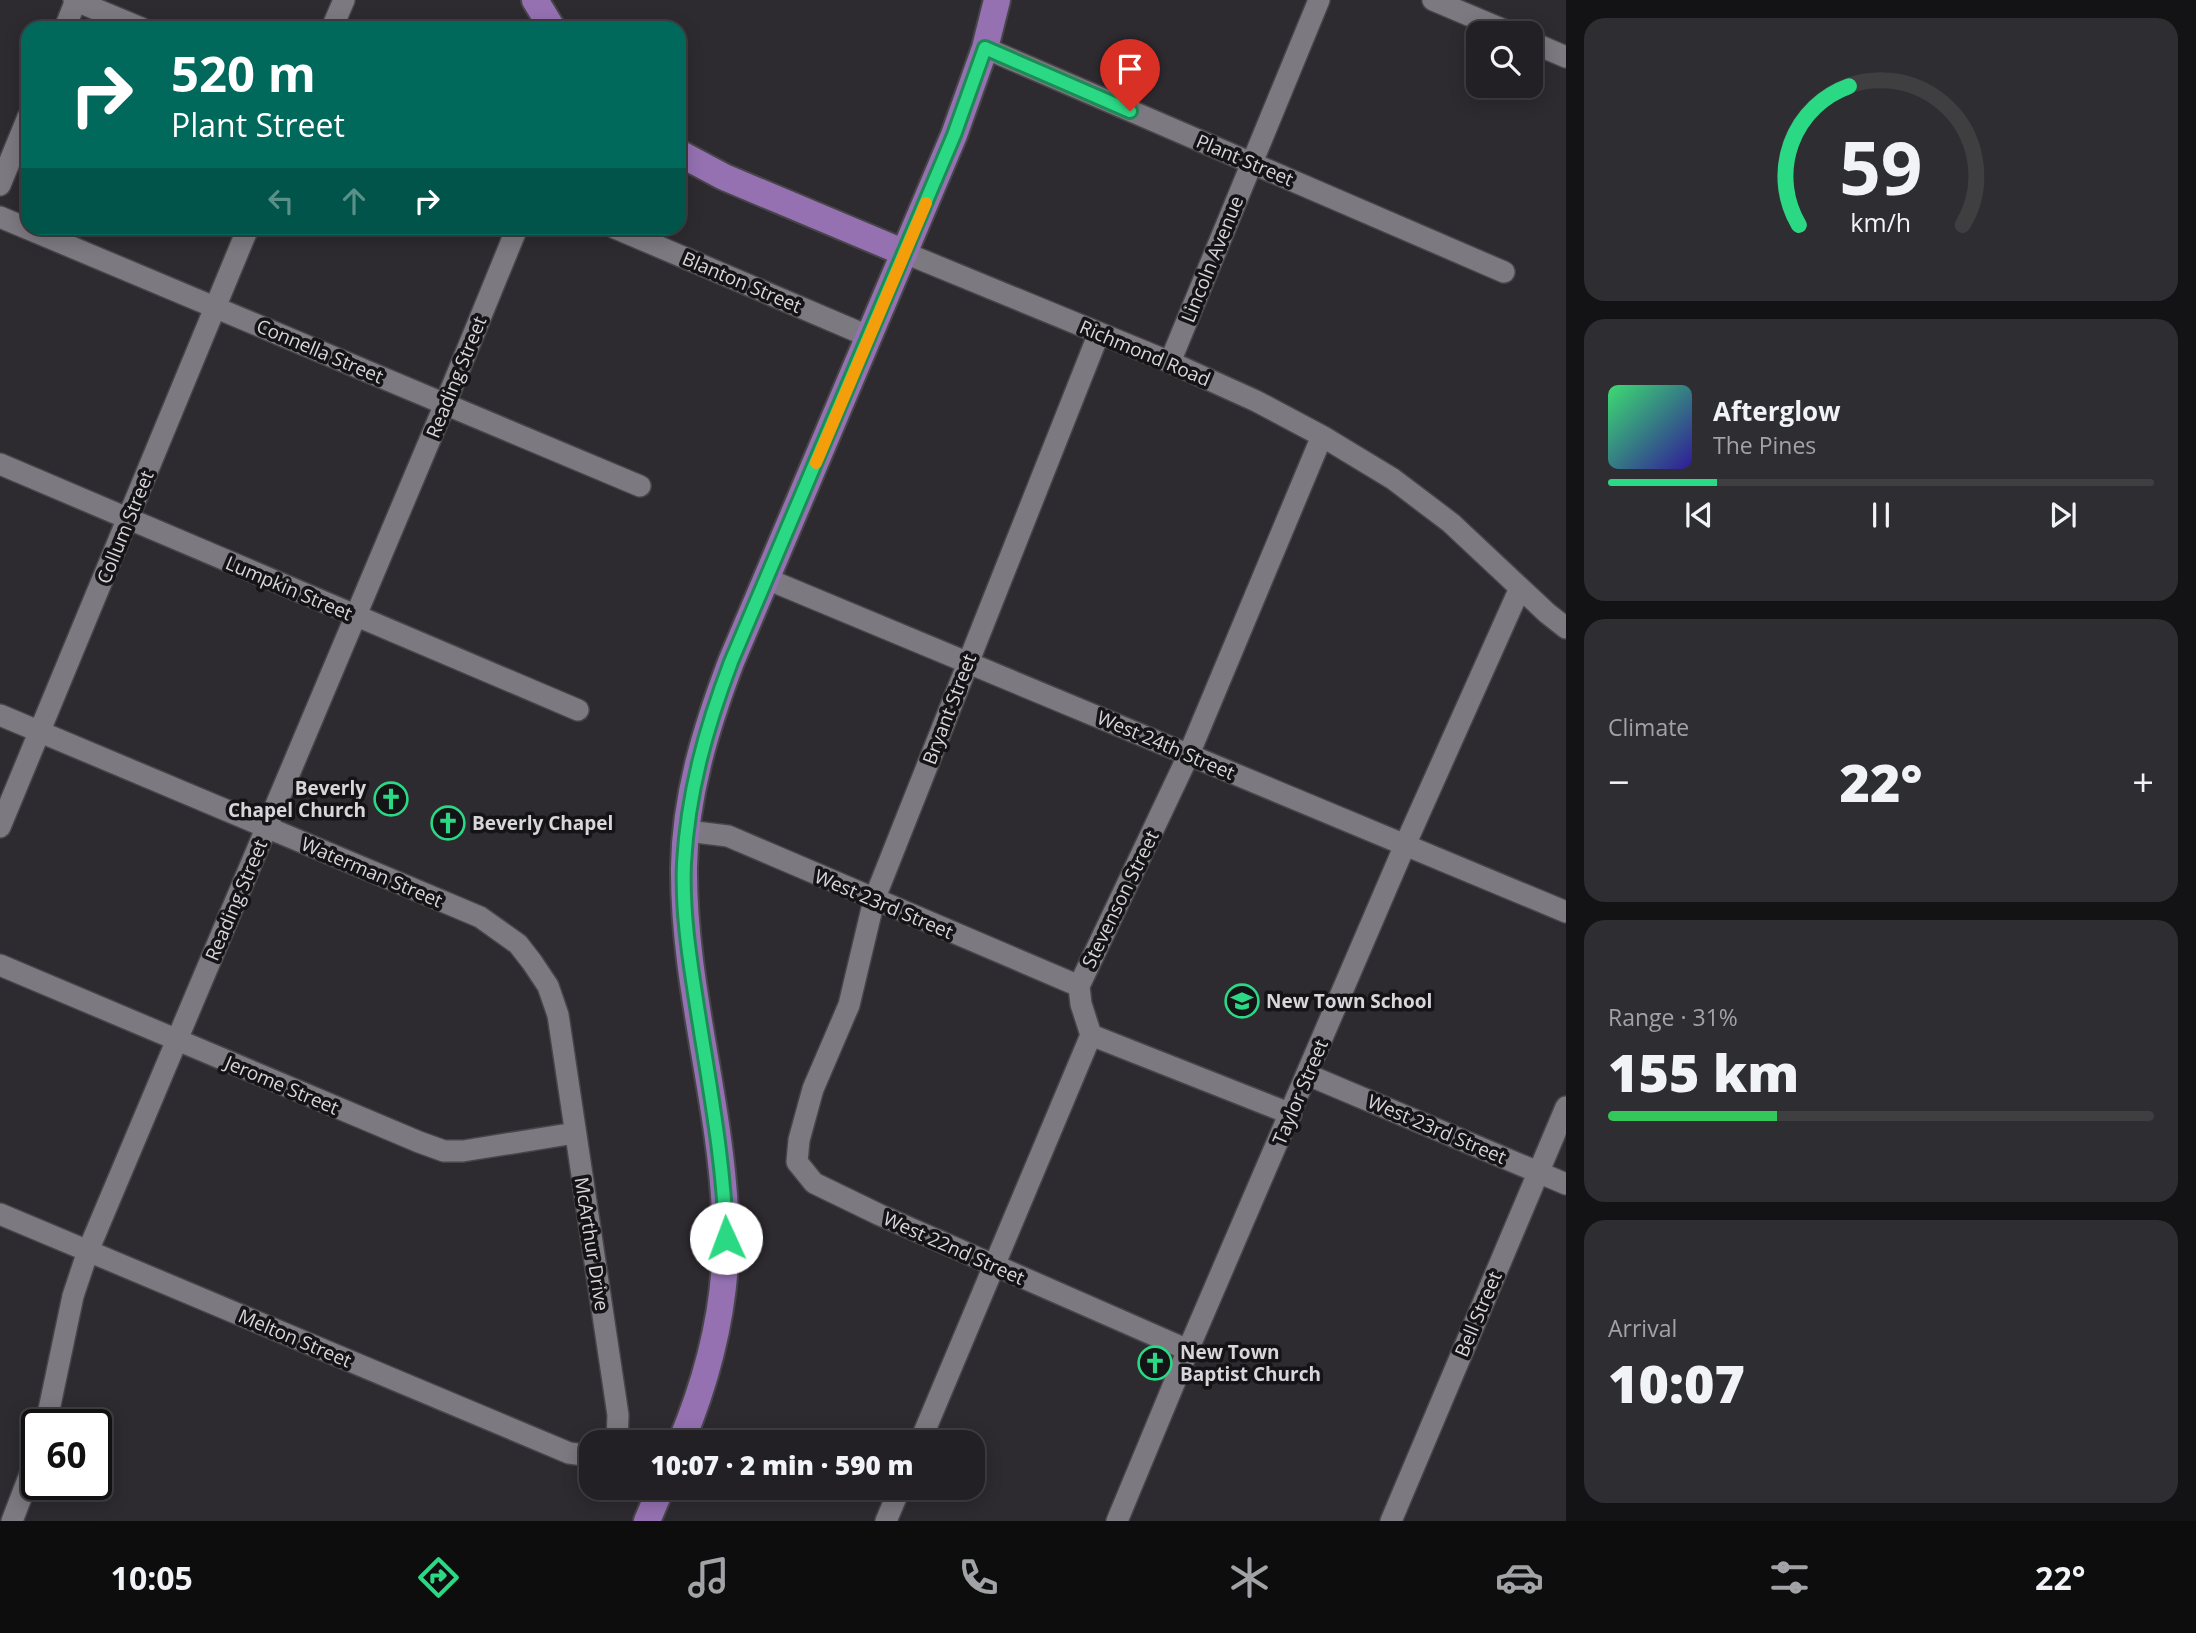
<!DOCTYPE html>
<html lang="en">
<head>
<meta charset="utf-8">
<style>
	body { margin:0; font-family:"Open Sans",sans-serif; background:#2e2d31; color:#f1f3f6; height:100vh; display:flex; flex-direction:column; font-size:26px; white-space:nowrap }
	* { box-sizing:border-box; margin:0 }
	p { font-size:23px; color:#a2a3a6 }
	.icon { flex:none; width:38px; height:38px; fill:none; stroke:currentColor; stroke-width:2; stroke-linecap:round; stroke-linejoin:round }
	.map { position:relative; flex:1; overflow:hidden }
	.side { display:flex; flex-direction:column; gap:18px; padding:18px; background:#131214; width:630px }
	.side>* { flex:none }
	.hud { position:absolute; left:21px; top:21px; width:665px; height:214px; border-radius:21px; box-shadow:0 4px 18px #0003,0 0 0 2px #3f3e41; background:#00695c; color:#fff; overflow:hidden }
	.fabs { position:absolute; left:1466px; top:21px; display:grid; gap:14px }
	.fabs a { display:grid; place-items:center; width:77px; height:77px; border-radius:14px; background:#222024; box-shadow:0 4px 18px #0003,0 0 0 2px #3f3e41; font-size:35px }
	.speed { position:absolute; left:21px; top:1409px; display:flex; gap:14px; font-size:35px; font-weight:700; text-align:center }
	.speed>* { display:grid; place-content:center; width:91px; height:91px; border-radius:50%; background:#222024; box-shadow:0 4px 18px #0003,0 0 0 2px #3f3e41; line-height:1 }
	.speed .limit { border:4px solid #111; border-radius:10px; background:#fff; color:#111 }
	.pin { position:absolute; display:grid; place-items:center; width:60px; height:60px; color:#fff; margin:-72px -30px; border-radius:50% 50% 50% 0; rotate:-45deg; box-shadow:0 0 7px #0007 }
	.pin .icon { rotate:45deg }
	.me { position:absolute; width:77px; margin:-38px; rotate:358deg; stroke-linejoin:round; filter:drop-shadow(0 0 5px #0008) }
	.turn { display:flex; align-items:center; gap:24px; height:147px; padding:0 35px; font-size:32px }
	.turn .icon { width:91px; height:91px; stroke-width:2.5 }
	.turn b { display:block; font-size:49px; line-height:60px }
	.lanes { display:flex; align-items:center; height:66px; padding:0 35px; background:#0003; justify-content:center; gap:35px; direction:ltr }
	.lanes .off { opacity:.35 }
	.big { font-size:52px; font-weight:800; line-height:1.1 }
	.side .widget { flex:1; display:flex; flex-direction:column; justify-content:center; gap:10px; min-width:0; padding:0 24px; border-radius:21px; background:#2e2d31 }
	.side .dial { align-items:center; gap:0 }
	.dial svg { height:182px; overflow:visible; fill:none; stroke:#3f3e41; stroke-width:7; stroke-linecap:round; text-anchor:middle }
	.dial text { fill:#f1f3f6; stroke:none }
	.song { display:flex; align-items:center; gap:21px }
	.cover { width:84px; height:84px; border-radius:10px; background:linear-gradient(135deg,hsl(140 70% 55%),hsl(250 70% 35%)) }
	.played { height:7px; border-radius:4px; background:linear-gradient(90deg,#2bd884 20%,#3f3e41 20%) }
	.keys { display:flex; justify-content:space-around; direction:ltr }
	.heat { display:flex; justify-content:space-between; align-items:center; font-size:38px; direction:ltr }
	.charge { height:10px; border-radius:5px; background:linear-gradient(90deg,#34c759 31%,#3f3e41 0) }
	.trip { position:absolute; left:579px; top:1430px; width:406px; height:70px; border-radius:21px; background:#222024; box-shadow:0 4px 18px #0003,0 0 0 2px #3f3e41; font-weight:800; line-height:70px; text-align:center }
	.tab-bar { display:flex; height:112px; justify-content:space-around; align-items:center; background:#0e0d0e; color:#a2a3a6 }
	.tab-bar .icon { width:49px; height:49px }
	.tab-bar .selected { color:#2bd884 }
	.tab-bar b { font-size:32px; color:#f1f3f6 }
	main { display:flex; flex:1; min-height:0 }
	.map>svg:first-child { display:block }
</style>
</head>
<body>
<main>
<div class="map">
<svg width="1566" height="1521" viewBox="0 0 1566 1521">
	<rect width="100%" height="100%" fill="#2d2a30"/>
	<g fill="none" stroke-linecap="round" stroke-linejoin="round">
		<defs>
			<path id="minor" d="M 74,0 L 141,28
				M 1433,0 L 1511,33
				M 65,28 L 76,0
				M 332,28 L 344,0
				M 1531,42 L 1566,57
				M 985,48 L 1504,272
				M 0,185 L 28,117
				M 0,217 L 640,486
				M 615,228 L 870,337
				M 905,253 L 1170,362 L 1256,401 L 1322,436 L 1393,479 L 1451,523 L 1547,613 L 1566,628
				M 1099,333 L 874,900 L 849,1005 L 813,1089 L 799,1140 L 797,1162 L 814,1183 L 880,1215 L 1188,1350
				M 1170,362 L 1319,0
				M 0,464 L 578,710
				M 767,579 L 1566,912
				M 0,715 L 480,917 L 518,944 L 532,962 L 548,986 L 558,1015 L 618,1415 L 617,1442
				M 0,827 L 248,228
				M 687,831 L 728,836 L 1079,986
				M 0,965 L 419,1142 L 444,1151 L 463,1151 L 575,1133
				M 1091,1035 L 1291,1114
				M 1308,1075 L 1566,1184
				M 0,1214 L 569,1453 L 592,1456
				M 46,1424 L 73,1296 L 88,1251 L 445,404 L 517,228
				M 920,1442 L 1091,1035 L 1081,1004 L 1079,986 L 1189,754 L 1322,436
				M 12,1521 L 37,1456
				M 886,1521 L 900,1488
				M 1117,1521 L 1188,1350 L 1405,845 L 1520,588
				M 1391,1521 L 1566,1107"/>
			<path id="major" d="M 535,0 L 552,28
				M 679,153 L 724,177 L 905,253
				M 681,1442 C 712,1368 730,1290 725,1210 C 719,1095 683,983 684,867 C 685,795 706,728 731,662 L 954,135 L 985,48 L 997,0
				M 647,1521 L 661,1488"/>
		</defs>
		<!-- minor casing -->
		<use href="#minor" stroke="#48454a" stroke-width="24"/>
		<!-- major casing -->
		<use href="#major" stroke="#48454a" stroke-width="30"/>
		<!-- minor -->
		<use href="#minor" stroke="#7c7980" stroke-width="21"/>
		<!-- major -->
		<use href="#major" stroke="#9571b2" stroke-width="26"/>
	</g>
	<g fill="none" stroke-linecap="round" stroke-linejoin="round">
		<defs>
			<path id="route" d="M 726,1238 C 724,1158 708,1079 696,1000 C 689,955 682,909 684,863 C 688,792 706,728 731,662 L 954,135 L 985,48 L 1130,111"/>
		</defs>
		<!-- route casing -->
		<use href="#route" stroke="#1c8c56" stroke-width="18"/>
		<!-- route -->
		<use href="#route" stroke="#2bd884" stroke-width="12"/>
		<!-- slow -->
		<path stroke="#f59e0b" stroke-width="12" d="M 816,463 L 926,203"/>
	</g>
	<!-- icons -->
	<defs>
		<symbol id="church-ring" viewBox="-11 -11 22 22"><circle r="9.5" fill="#141316" stroke="#2bd884" stroke-width="1.5"/><path d="M-1.2-6h2.4v3.5h3.3v2.4h-3.3V6h-2.4V-.1h-3.3v-2.4h3.3Z" fill="#2bd884"/></symbol>
		<symbol id="school-ring" viewBox="-11 -11 22 22"><circle r="9.5" fill="#141316" stroke="#2bd884" stroke-width="1.5"/><path d="M0-5L7-2L0 1L-7-2ZM-4 1L0 2.5L4 1V4Q0 6-4 4Z" fill="#2bd884"/></symbol>
	</defs>
	<g fill-rule="evenodd">
		<use href="#church-ring" x="372" y="780" width="38" height="38"/>
		<use href="#church-ring" x="429" y="804" width="38" height="38"/>
		<use href="#school-ring" x="1223" y="982" width="38" height="38"/>
		<use href="#church-ring" x="1136" y="1344" width="38" height="38"/>
	</g>
	<g text-anchor="middle" stroke-width="7" stroke-linejoin="round" paint-order="stroke">
		<!-- street labels -->
		<g font-size="19" fill="#d8d6da" stroke="#141316">
			<text transform="translate(1245 160) rotate(23)" y="7">Plant Street</text>
			<text transform="translate(1212 259) rotate(-68)" y="7">Lincoln Avenue</text>
			<text transform="translate(742 282) rotate(23)" y="7">Blanton Street</text>
			<text transform="translate(320 351) rotate(23)" y="7">Connella Street</text>
			<text transform="translate(1145 353) rotate(23)" y="7">Richmond Road</text>
			<text transform="translate(456 377) rotate(-68)" y="7">Reading Street</text>
			<text transform="translate(125 527) rotate(-68)" y="7">Collum Street</text>
			<text transform="translate(289 588) rotate(23)" y="7">Lumpkin Street</text>
			<text transform="translate(949 709) rotate(-69)" y="7">Bryant Street</text>
			<text transform="translate(1166 745) rotate(23)" y="7">West 24th Street</text>
			<text transform="translate(372 872) rotate(23)" y="7">Waterman Street</text>
			<text transform="translate(1120 899) rotate(-64)" y="7">Stevenson Street</text>
			<text transform="translate(236 900) rotate(-67)" y="7">Reading Street</text>
			<text transform="translate(884 904) rotate(23)" y="7">West 23rd Street</text>
			<text transform="translate(282 1085) rotate(23)" y="7">Jerome Street</text>
			<text transform="translate(1300 1092) rotate(-67)" y="7">Taylor Street</text>
			<text transform="translate(1437 1129) rotate(23)" y="7">West 23rd Street</text>
			<text transform="translate(592 1244) rotate(81)" y="7">McArthur Drive</text>
			<text transform="translate(954 1248) rotate(24)" y="7">West 22nd Street</text>
			<text transform="translate(1478 1314) rotate(-67)" y="7">Bell Street</text>
			<text transform="translate(295 1338) rotate(23)" y="7">Melton Street</text>
		</g>
		<!-- poi labels -->
		<g font-size="19" font-weight="bold" fill="#d8d6da" stroke="#141316" text-anchor="start">
			<text x="366" y="795" text-anchor="end">Beverly<tspan x="366" dy="22">Chapel Church</tspan></text>
			<text x="472" y="830">Beverly Chapel</text>
			<text x="1266" y="1008">New Town School</text>
			<text x="1180" y="1359">New Town<tspan x="1180" dy="22">Baptist Church</tspan></text>
		</g>
	</g>
</svg>
<div class="fabs">
<a><svg class="icon" aria-label="search" viewBox="0 0 24 24"><circle cx="10" cy="10" r="6"/><path d="M15 15l6 6"/></svg></a>
</div>
<div class="speed"><div class="limit">60</div></div>
<div class="pin" style="left:1130px;top:111px;background:#d93025"><svg class="icon" aria-label="arrive" viewBox="0 0 24 24"><path d="M6 21V4h12l-3 4 3 4H6"/></svg></div>
<svg class="me" style="left:726px;top:1238px" viewBox="-20 -20 40 40"><circle r="19" fill="#fff"/><path d="M0-13L10 11 0 6-10 11z" fill="#2bd884"/></svg>
<div class="trip">10:07 · 2 min · 590 m</div>
<div class="hud">
<div class="turn"><svg class="icon" aria-label="right" viewBox="0 0 24 24"><path d="M7 20v-9h11M14 6l5 5-5 5"/></svg><div><b>520 m</b>Plant Street</div></div>
<div class="lanes"><svg class="icon off" aria-label="left" viewBox="0 0 24 24"><path d="M17 20v-9H6M10 6l-5 5 5 5"/></svg><svg class="icon off" aria-label="ahead" viewBox="0 0 24 24"><path d="M12 20V5M6 11l6-6 6 6"/></svg><svg class="icon" aria-label="right" viewBox="0 0 24 24"><path d="M7 20v-9h11M14 6l5 5-5 5"/></svg></div>
</div>
</div>
<section class="side">
<div class="widget dial"><svg viewBox="0 0 100 80">
<path d="M14 69A42 42 0 1 1 86 69"/>
<path d="M14 69A42 42 0 0 1 36 8" stroke="#2bd884"/>
<text x="50" y="56" font-size="32" font-weight="700">59</text>
<text x="50" y="72" font-size="11">km/h</text>
</svg></div>
<div class="widget">
<div class="song"><i class="cover"></i><div><b>Afterglow</b><p>The Pines</p></div></div>
<div class="played"></div>
<div class="keys"><svg class="icon" aria-label="previous" viewBox="0 0 24 24"><path d="M18 5L8 12l10 7zM5 5v14"/></svg><svg class="icon" aria-label="pause" viewBox="0 0 24 24"><path d="M8 5v14M16 5v14"/></svg><svg class="icon" aria-label="next" viewBox="0 0 24 24"><path d="M6 5l10 7-10 7zM19 5v14"/></svg></div>
</div>
<div class="widget"><p>Climate</p>
<div class="heat"><a>−</a><b class="big">22°</b><a>+</a></div>
</div>
<div class="widget"><p>Range · 31%</p><b class="big">155 km</b><div class="charge"></div></div>
<div class="widget"><p>Arrival</p><b class="big">10:07</b></div>
</section>
</main>
<nav class="tab-bar">
<b>10:05</b>
<svg class="icon selected" aria-label="directions" viewBox="0 0 24 24"><path d="M12 3l9 9-9 9-9-9zM9 14v-3h6M13 9l2 2-2 2"/></svg>
<svg class="icon" aria-label="music" viewBox="0 0 24 24"><path d="M9 18V5l10-2v13"/><circle cx="6" cy="18" r="3"/><circle cx="16" cy="16" r="3"/></svg>
<svg class="icon" aria-label="phone" viewBox="0 0 24 24"><path d="M5 4h4l2 5-3 2q2 4 5 5l2-3 5 2v4C11 20 4 13 5 4z"/></svg>
<svg class="icon" aria-label="climate" viewBox="0 0 24 24"><path d="M12 3v18M4 7l16 10M4 17L20 7"/></svg>
<svg class="icon" aria-label="car" viewBox="0 0 24 24"><path d="M5 17H2v-5l4-1 3-4h7l3 4 3 1v5h-3M9 17h6M6 11h13"/><circle cx="7" cy="17" r="2"/><circle cx="17" cy="17" r="2"/></svg>
<svg class="icon" aria-label="filters" viewBox="0 0 24 24"><path d="M4 7h16M4 17h16"/><circle cx="9" cy="7" r="2"/><circle cx="15" cy="17" r="2"/></svg>
<b>22°</b>
</nav>
</body>
</html>
